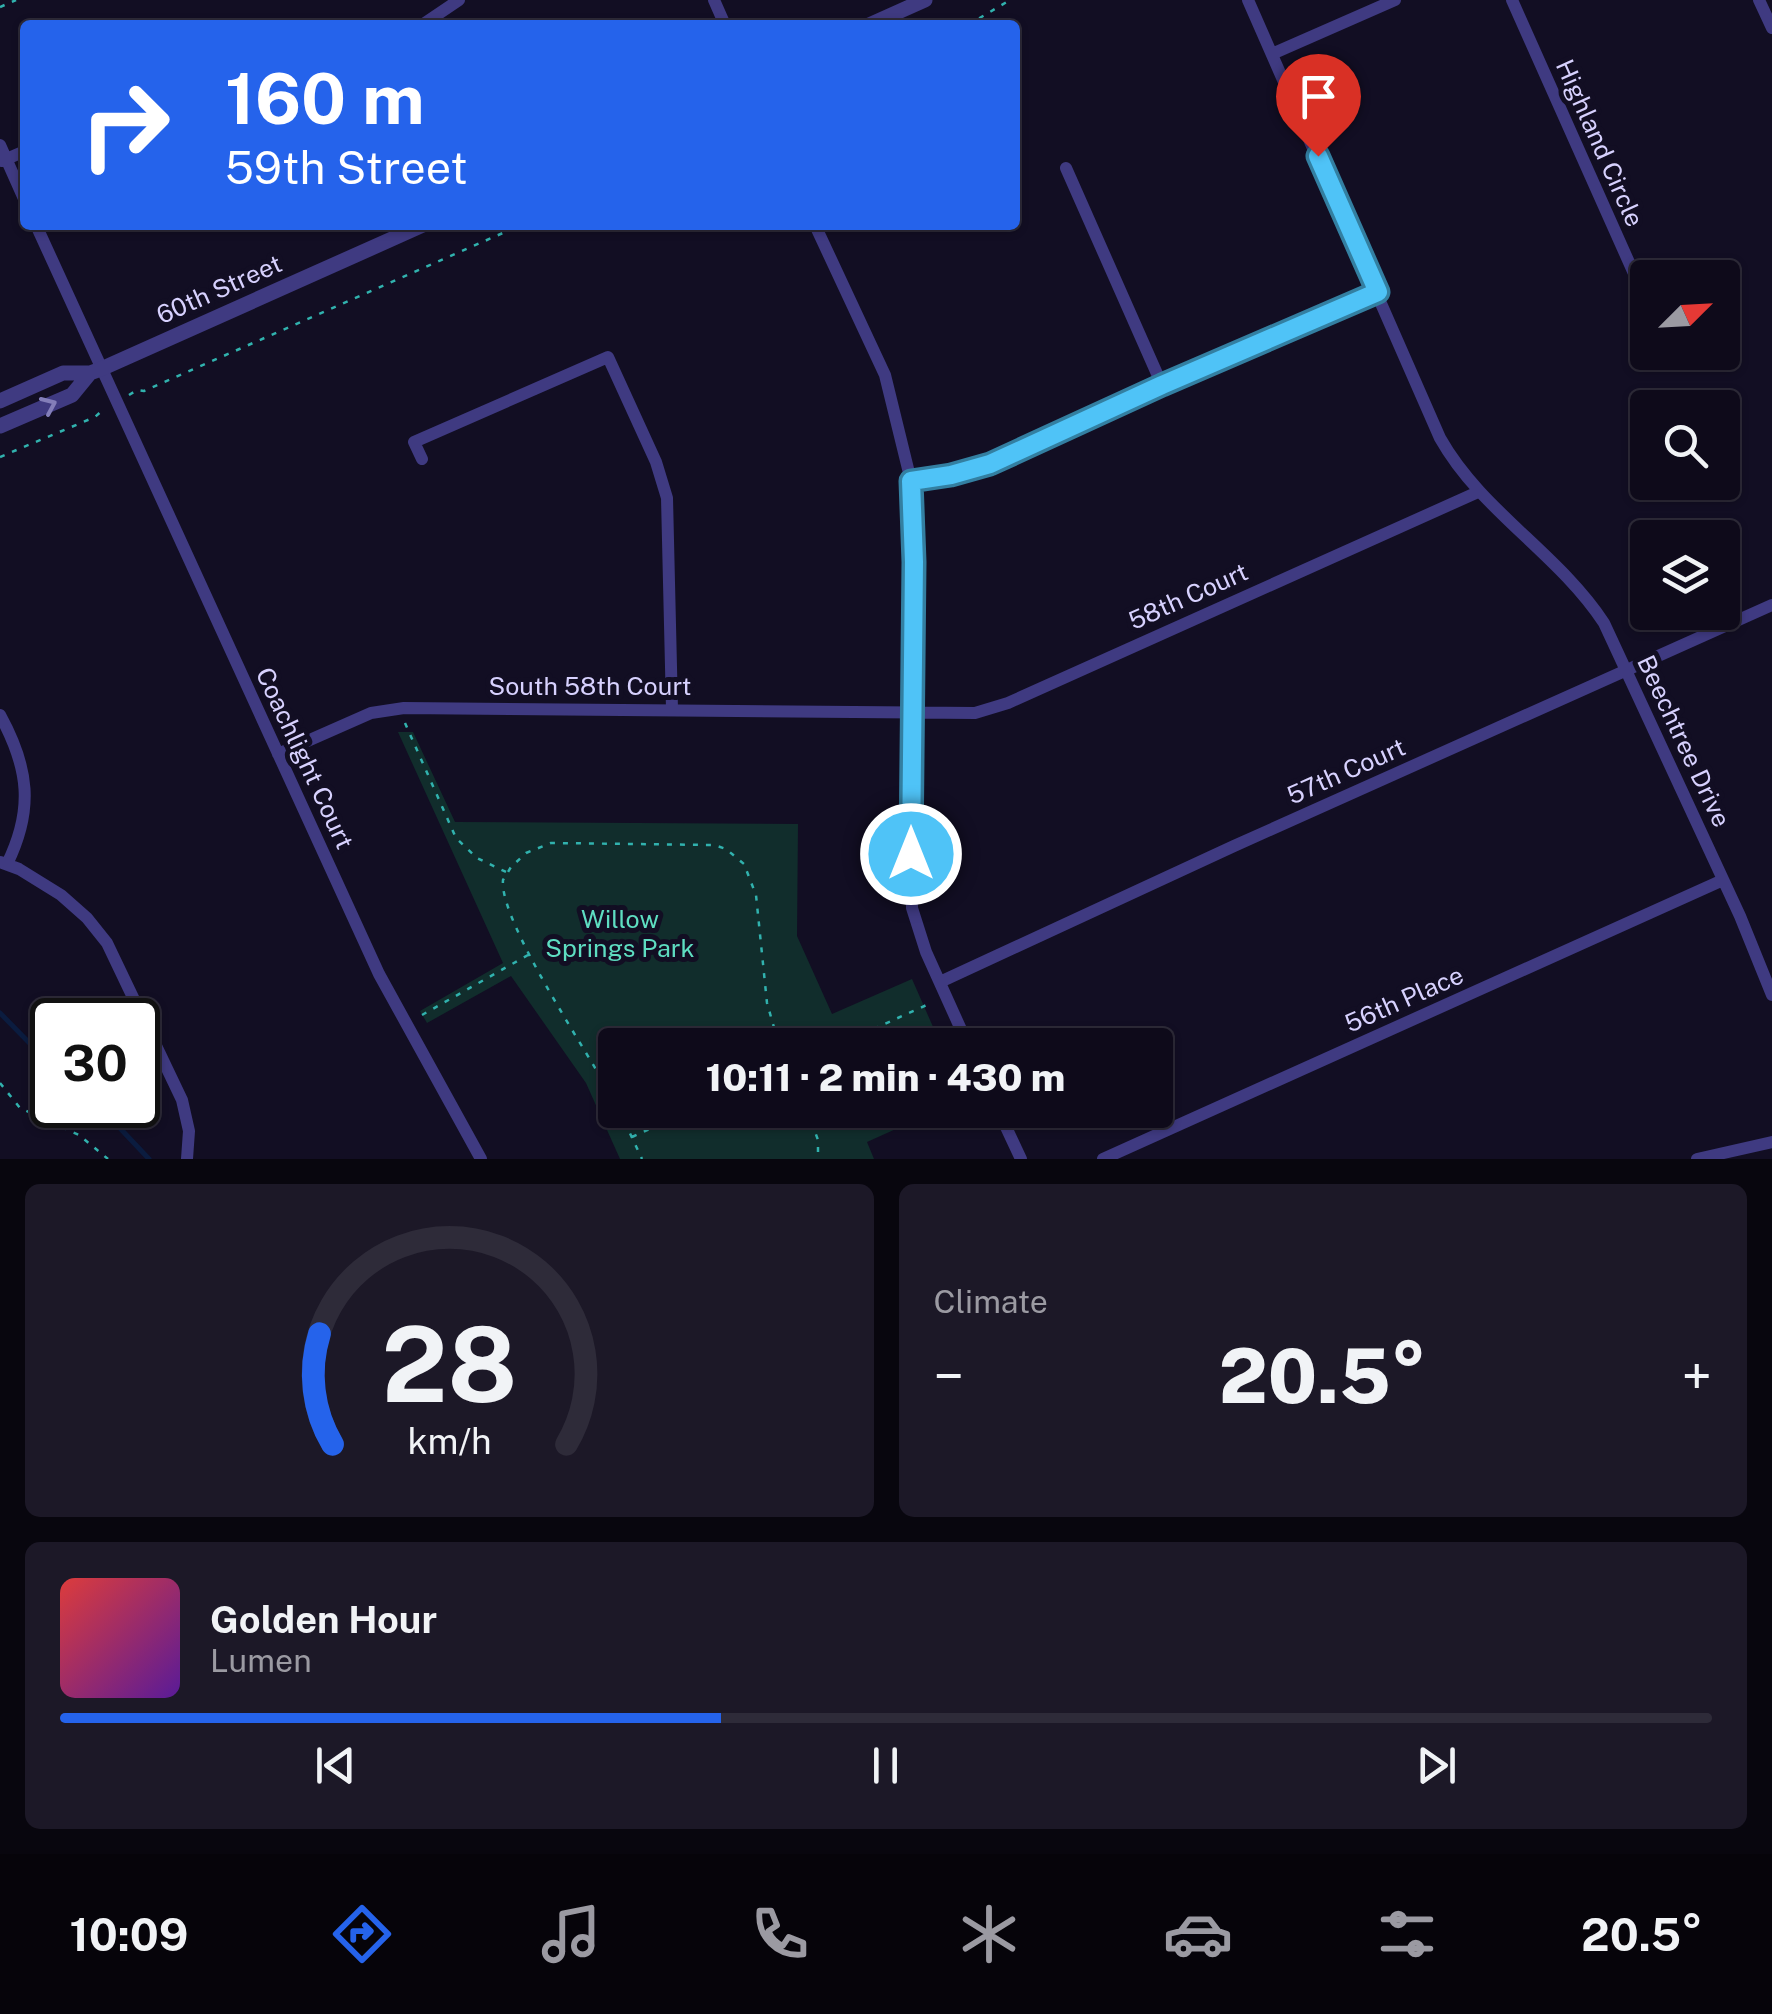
<!DOCTYPE html>
<html lang="en">
<head>
<meta charset="utf-8">
<style>
	body { margin:0; font-family:"Public Sans",sans-serif; background:#1c1827; color:#f1f3f6; height:100vh; display:flex; flex-direction:column; font-size:38px; white-space:nowrap }
	* { box-sizing:border-box; margin:0 }
	p { font-size:32px; color:#9b9aa2 }
	.icon { flex:none; width:55px; height:55px; fill:none; stroke:currentColor; stroke-width:2; stroke-linecap:round; stroke-linejoin:round }
	.map { position:relative; height:1159px; overflow:hidden }
	.panel { display:flex; flex-direction:column; gap:25px; padding:25px; background:#08060e; flex:1 }
	.panel>* { flex:none }
	.banner { position:absolute; left:20px; top:20px; width:1000px; height:210px; border-radius:10px; box-shadow:0 2px 8px #0004,0 0 0 2px #2e2b39; background:#2563eb; color:#fff; overflow:hidden }
	.needle { width:65px; rotate:66deg }
	.buttons { position:absolute; left:1630px; top:260px; display:grid; gap:20px }
	.buttons a { display:grid; place-items:center; width:110px; height:110px; border-radius:10px; background:#0e0a1a; box-shadow:0 2px 8px #0004,0 0 0 2px #2e2b39; font-size:50px }
	.speed { position:absolute; left:30px; top:998px; display:flex; gap:20px; font-size:50px; font-weight:700; text-align:center }
	.speed>* { display:grid; place-content:center; width:130px; height:130px; border-radius:50%; background:#0e0a1a; box-shadow:0 2px 8px #0004,0 0 0 2px #2e2b39; line-height:1 }
	.speed .limit { border:5px solid #111; border-radius:15px; background:#fff; color:#111 }
	.pin { position:absolute; display:grid; place-items:center; width:85px; height:85px; color:#fff; margin:-102px -42px; border-radius:50% 50% 50% 0; rotate:-45deg; box-shadow:0 0 10px #0007 }
	.pin .icon { rotate:45deg }
	.me { position:absolute; width:110px; margin:-55px; rotate:0deg; stroke-linejoin:round; filter:drop-shadow(0 0 8px #0008) }
	.turn { display:flex; align-items:center; gap:35px; height:210px; padding:0 40px; font-size:45px }
	.turn .icon { width:130px; height:130px; stroke-width:2.5 }
	.turn b { display:block; font-size:70px; line-height:85px }
	.big { font-size:75px; font-weight:800; line-height:1.1 }
	.panel .widget { flex:1; display:flex; flex-direction:column; justify-content:center; gap:15px; min-width:0; padding:0 35px; border-radius:15px; background:#1c1827 }
	.panel .dial { align-items:center; gap:0 }
	.dial svg { height:260px; overflow:visible; fill:none; stroke:#2e2b39; stroke-width:7; stroke-linecap:round; text-anchor:middle }
	.dial text { fill:#f1f3f6; stroke:none }
	.song { display:flex; align-items:center; gap:30px }
	.cover { width:120px; height:120px; border-radius:15px; background:linear-gradient(135deg,hsl(0 70% 55%),hsl(270 70% 35%)) }
	.played { height:10px; border-radius:5px; background:linear-gradient(90deg,#2563eb 40%,#2e2b39 40%) }
	.keys { display:flex; justify-content:space-around; direction:ltr }
	.heat { display:flex; justify-content:space-between; align-items:center; font-size:55px; direction:ltr }
	.panel .tiles { flex:1; display:grid; gap:25px; grid-template-columns:1fr 1fr }
	.widget:last-child { grid-column:span 2 }
	.trip { position:absolute; left:598px; top:1028px; width:575px; height:100px; border-radius:10px; background:#0e0a1a; box-shadow:0 2px 8px #0004,0 0 0 2px #2e2b39; font-weight:800; line-height:100px; text-align:center }
	.tab-bar { display:flex; height:160px; justify-content:space-around; align-items:center; background:#06040a; color:#9b9aa2 }
	.tab-bar .icon { width:70px; height:70px }
	.tab-bar .current { color:#2563eb }
	.tab-bar b { font-size:45px; color:#f1f3f6 }
	.map>svg:first-child { display:block }
</style>
</head>
<body>
<div class="map">
<svg width="1772" height="1159" viewBox="0 0 1772 1159">
	<rect width="100%" height="100%" fill="#120e23"/>
	<!-- green -->
	<path fill="#112d2c" d="M 398,732 L 413,732 L 455,822 L 798,824 L 797,936 L 832,1014 L 912,979 L 941,1045 L 615,1045 L 615,1110 L 938,1110 L 867,1142 L 874,1159 L 620,1159 L 586,1083 L 511,976 L 427,1023 L 420,1011 L 503,963 Z"/>
	<g fill="none" stroke-linecap="round" stroke-linejoin="round">
		<!-- stream -->
		<path stroke="#0b1c3f" stroke-width="5" d="M 0,1013 L 52,1066
			M 87,1105 L 117,1125 L 149,1159"/>
		<!-- path -->
		<path stroke="#31b2ae" stroke-width="2.5" stroke-dasharray="5 8" stroke-linecap="butt" d="M 0,7 L 16,0
			M 968,25 L 1010,0
			M 129,395 L 137,390 L 144,391 L 521,225
			M 0,457 L 95,417 L 105,408
			M 405,723 L 456,838 L 477,858 L 506,872
			M 422,1015 L 528,955
			M 838,1045 L 931,1003
			M 0,1083 L 20,1108 L 79,1135 L 108,1159
			M 615,1102 C 591,1057 499,922 503,880 L 511,867 L 526,853 L 551,843 L 714,845 L 726,849 L 744,864 L 756,895 L 767,1003 L 779,1045
			M 619,1110 L 642,1159
			M 807,1110 L 818,1140 L 818,1159
			M 632,1137 L 691,1110"/>
		<!-- minor -->
		<path stroke="#3f3a81" stroke-width="12" d="M 714,0 L 725,25
			M 1248,0 L 1440,438 C 1481,511 1558,553 1604,623 L 1740,916 L 1772,995
			M 1512,0 L 1648,305
			M 1759,0 L 1772,28
			M 422,25 L 459,0
			M 1272,54 L 1395,0
			M 0,145 L 25,201
			M 2,161 L 25,151
			M 1066,168 L 1162,385
			M 36,225 L 379,974 L 481,1159
			M 815,225 L 885,375 L 911,481 L 914,562 L 912,908 L 926,952 L 968,1045
			M 422,459 L 414,442 L 608,357 L 656,462 L 667,498 L 672,709
			M 911,481 L 951,475 L 990,464 L 1162,385 L 1378,292
			M 0,715 C 29,768 34,809 7,864
			M 278,754 L 371,713 L 404,708 L 975,713 L 1008,703 L 1478,492
			M 0,862 L 19,869 L 61,895 L 87,918 L 107,943 L 182,1100 L 189,1131 L 187,1159
			M 940,982 L 1234,846 L 1772,605
			M 998,1110 L 1021,1159
			M 1103,1159 L 1723,880
			M 1697,1159 L 1772,1142"/>
		<!-- tertiary -->
		<path stroke="#3f3a81" stroke-width="15" d="M 869,25 L 925,0
			M 0,401 L 63,373 L 90,373 L 101,369 L 423,225
			M 0,426 L 72,395 L 90,373"/>
	</g>
	<!-- one-way arrows -->
	<defs><path id="oneway-chevron" d="M-2-3.5L2.5 0L-2 3.5" fill="none" stroke-width="1.6" stroke-linecap="round" stroke-linejoin="round" transform="scale(2.5)"/></defs>
	<use stroke="#837eb9" href="#oneway-chevron" transform="translate(49 405) rotate(-24)"/>
	<g fill="none" stroke-linecap="round" stroke-linejoin="round">
		<defs>
			<path id="route" d="M 911,854 L 914,562 L 911,481 L 951,475 L 990,464 L 1162,385 L 1378,292 L 1318,156"/>
		</defs>
		<!-- route casing -->
		<use href="#route" stroke="#337fa1" stroke-width="25"/>
		<!-- route -->
		<use href="#route" stroke="#4fc3f7" stroke-width="18"/>
	</g>
	<g text-anchor="middle" stroke-width="10" stroke-linejoin="round" paint-order="stroke">
		<!-- street labels -->
		<g font-size="25" fill="#d7d1fe" stroke="#120e23">
			<text transform="translate(1600 143) rotate(66)" y="9">Highland Circle</text>
			<text transform="translate(219 289) rotate(-24)" y="9">60th Street</text>
			<text transform="translate(1188 596) rotate(-24)" y="9">58th Court</text>
			<text x="590" y="695">South 58th Court</text>
			<text transform="translate(1684 741) rotate(65)" y="9">Beechtree Drive</text>
			<text transform="translate(305 758) rotate(65)" y="9">Coachlight Court</text>
			<text transform="translate(1346 771) rotate(-24)" y="9">57th Court</text>
			<text transform="translate(1404 999) rotate(-24)" y="9">56th Place</text>
		</g>
		<!-- park labels -->
		<g font-size="25" fill="#5eddc1" stroke="#120e23">
			<text x="620" y="928">Willow<tspan x="620" dy="29">Springs Park</tspan></text>
		</g>
	</g>
</svg>
<div class="buttons">
<a><svg class="needle" viewBox="-14 -14 28 28"><path d="M0-13l5 13h-10z" fill="#e53935"/><path d="M0 13l5-13h-10z" fill="#9b9aa2"/></svg></a>
<a><svg class="icon" aria-label="search" viewBox="0 0 24 24"><circle cx="10" cy="10" r="6"/><path d="M15 15l6 6"/></svg></a>
<a><svg class="icon" aria-label="layers" viewBox="0 0 24 24"><path d="M12 4l9 5-9 5-9-5zM3 14l9 5 9-5"/></svg></a>
</div>
<div class="speed"><div class="limit">30</div></div>
<div class="pin" style="left:1318px;top:156px;background:#d93025"><svg class="icon" aria-label="arrive" viewBox="0 0 24 24"><path d="M6 21V4h12l-3 4 3 4H6"/></svg></div>
<svg class="me" style="left:911px;top:854px" viewBox="-20 -20 40 40"><circle r="17" fill="#4fc3f7" stroke="#fff" stroke-width="3"/><path d="M0-11L8 9 0 5-8 9z" fill="#fff"/></svg>
<div class="trip">10:11 · 2 min · 430 m</div>
<div class="banner">
<div class="turn"><svg class="icon" aria-label="right" viewBox="0 0 24 24"><path d="M7 20v-9h11M14 6l5 5-5 5"/></svg><div><b>160 m</b>59th Street</div></div>
</div>
</div>
<section class="panel">
<div class="tiles">
<div class="widget dial"><svg viewBox="0 0 100 80">
<path d="M14 69A42 42 0 1 1 86 69"/>
<path d="M14 69A42 42 0 0 1 10 35" stroke="#2563eb"/>
<text x="50" y="56" font-size="32" font-weight="700">28</text>
<text x="50" y="72" font-size="11">km/h</text>
</svg></div>
<div class="widget"><p>Climate</p>
<div class="heat"><a>−</a><b class="big">20.5°</b><a>+</a></div>
</div>
<div class="widget">
<div class="song"><i class="cover"></i><div><b>Golden Hour</b><p>Lumen</p></div></div>
<div class="played"></div>
<div class="keys"><svg class="icon" aria-label="previous" viewBox="0 0 24 24"><path d="M18 5L8 12l10 7zM5 5v14"/></svg><svg class="icon" aria-label="pause" viewBox="0 0 24 24"><path d="M8 5v14M16 5v14"/></svg><svg class="icon" aria-label="next" viewBox="0 0 24 24"><path d="M6 5l10 7-10 7zM19 5v14"/></svg></div>
</div>
</div>
</section>
<nav class="tab-bar">
<b>10:09</b>
<svg class="icon current" aria-label="directions" viewBox="0 0 24 24"><path d="M12 3l9 9-9 9-9-9zM9 14v-3h6M13 9l2 2-2 2"/></svg>
<svg class="icon" aria-label="music" viewBox="0 0 24 24"><path d="M9 18V5l10-2v13"/><circle cx="6" cy="18" r="3"/><circle cx="16" cy="16" r="3"/></svg>
<svg class="icon" aria-label="phone" viewBox="0 0 24 24"><path d="M5 4h4l2 5-3 2q2 4 5 5l2-3 5 2v4C11 20 4 13 5 4z"/></svg>
<svg class="icon" aria-label="climate" viewBox="0 0 24 24"><path d="M12 3v18M4 7l16 10M4 17L20 7"/></svg>
<svg class="icon" aria-label="car" viewBox="0 0 24 24"><path d="M5 17H2v-5l4-1 3-4h7l3 4 3 1v5h-3M9 17h6M6 11h13"/><circle cx="7" cy="17" r="2"/><circle cx="17" cy="17" r="2"/></svg>
<svg class="icon" aria-label="filters" viewBox="0 0 24 24"><path d="M4 7h16M4 17h16"/><circle cx="9" cy="7" r="2"/><circle cx="15" cy="17" r="2"/></svg>
<b>20.5°</b>
</nav>
</body>
</html>
